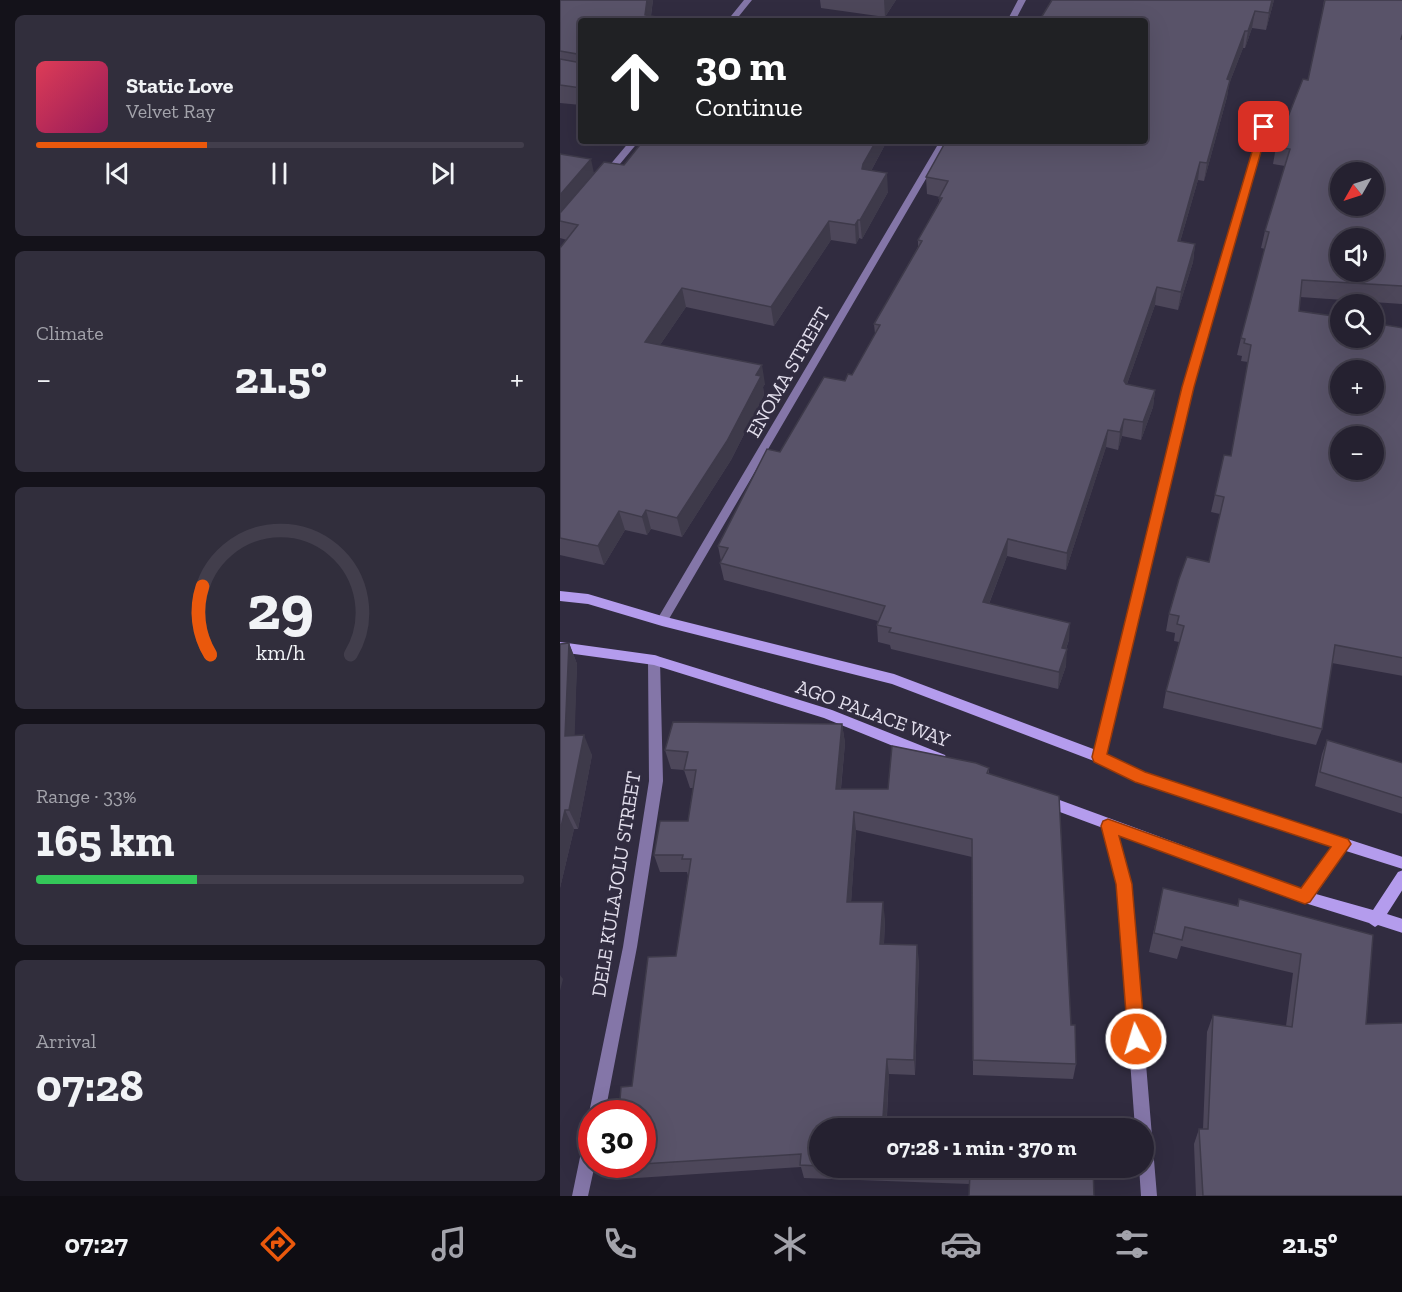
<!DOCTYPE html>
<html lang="en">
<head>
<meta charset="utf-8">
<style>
	body { margin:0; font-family:"Zilla Slab",serif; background:#312e3c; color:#f1f3f6; height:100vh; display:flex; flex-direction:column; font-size:22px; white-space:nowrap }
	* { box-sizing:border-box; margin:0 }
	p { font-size:20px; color:#a3a3ab }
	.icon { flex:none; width:33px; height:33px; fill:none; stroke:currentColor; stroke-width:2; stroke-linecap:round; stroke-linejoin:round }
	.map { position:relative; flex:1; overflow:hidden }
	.drawer { display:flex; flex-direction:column; gap:15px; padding:15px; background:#14121a; width:560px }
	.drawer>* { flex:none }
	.banner { position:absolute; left:18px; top:18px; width:570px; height:126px; border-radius:6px; box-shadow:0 6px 24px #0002,0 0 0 2px #423e4c; background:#202124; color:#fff; overflow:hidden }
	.needle { width:39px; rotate:231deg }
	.tools { position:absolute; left:770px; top:162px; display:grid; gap:12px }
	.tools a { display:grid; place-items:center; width:54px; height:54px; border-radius:50%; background:#252130; box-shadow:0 6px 24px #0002,0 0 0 2px #423e4c; font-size:30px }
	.speed { position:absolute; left:18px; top:1100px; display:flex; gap:12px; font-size:30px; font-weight:700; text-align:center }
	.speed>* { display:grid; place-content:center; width:78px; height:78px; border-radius:50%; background:#252130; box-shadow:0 6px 24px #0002,0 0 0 2px #423e4c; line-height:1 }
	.speed .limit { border:9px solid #d22; background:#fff; color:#111 }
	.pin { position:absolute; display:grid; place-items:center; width:51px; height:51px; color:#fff; margin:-26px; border-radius:12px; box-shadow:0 3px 9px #0006 }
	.me { position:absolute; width:66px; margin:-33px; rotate:355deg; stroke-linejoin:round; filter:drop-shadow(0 0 4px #0008) }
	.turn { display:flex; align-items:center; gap:21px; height:126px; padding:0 18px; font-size:27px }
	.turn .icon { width:78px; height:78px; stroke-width:2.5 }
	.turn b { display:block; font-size:42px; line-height:51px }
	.big { font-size:45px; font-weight:700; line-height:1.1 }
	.drawer .widget { flex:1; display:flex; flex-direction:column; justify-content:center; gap:9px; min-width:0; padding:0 21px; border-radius:9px; background:#312e3c }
	.drawer .dial { align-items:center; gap:0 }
	.dial svg { height:156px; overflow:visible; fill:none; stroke:#423e4c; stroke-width:7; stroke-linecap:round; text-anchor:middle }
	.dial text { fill:#f1f3f6; stroke:none }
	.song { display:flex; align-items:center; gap:18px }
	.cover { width:72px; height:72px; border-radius:9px; background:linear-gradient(135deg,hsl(350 70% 55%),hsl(330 70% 35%)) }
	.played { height:6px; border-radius:3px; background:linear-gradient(90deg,#ea580c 35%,#423e4c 35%) }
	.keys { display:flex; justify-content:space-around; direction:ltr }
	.heat { display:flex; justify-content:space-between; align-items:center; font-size:33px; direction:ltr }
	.charge { height:9px; border-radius:4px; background:linear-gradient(90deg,#34c759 33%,#423e4c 0) }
	.trip { position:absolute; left:249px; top:1118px; width:345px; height:60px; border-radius:30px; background:#252130; box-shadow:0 6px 24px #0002,0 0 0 2px #423e4c; font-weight:700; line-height:60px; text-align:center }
	.dock { display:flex; height:96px; justify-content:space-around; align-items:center; background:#0f0d13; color:#a3a3ab }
	.dock .icon { width:42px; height:42px }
	.dock .selected { color:#ea580c }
	.dock b { font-size:27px; color:#f1f3f6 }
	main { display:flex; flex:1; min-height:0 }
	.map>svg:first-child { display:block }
</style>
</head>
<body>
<main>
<section class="drawer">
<div class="widget">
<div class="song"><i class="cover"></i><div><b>Static Love</b><p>Velvet Ray</p></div></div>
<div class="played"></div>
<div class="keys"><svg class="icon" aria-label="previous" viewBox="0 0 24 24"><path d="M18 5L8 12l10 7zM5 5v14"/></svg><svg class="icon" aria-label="pause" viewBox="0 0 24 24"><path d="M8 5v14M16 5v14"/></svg><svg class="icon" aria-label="next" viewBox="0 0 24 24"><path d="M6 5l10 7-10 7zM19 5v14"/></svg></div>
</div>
<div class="widget"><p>Climate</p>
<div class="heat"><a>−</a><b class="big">21.5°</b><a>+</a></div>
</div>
<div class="widget dial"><svg viewBox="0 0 100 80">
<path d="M14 69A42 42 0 1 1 86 69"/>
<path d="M14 69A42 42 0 0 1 10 34" stroke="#ea580c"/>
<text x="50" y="56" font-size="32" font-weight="700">29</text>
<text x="50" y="72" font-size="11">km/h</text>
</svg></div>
<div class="widget"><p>Range · 33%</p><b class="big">165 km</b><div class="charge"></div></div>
<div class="widget"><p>Arrival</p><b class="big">07:28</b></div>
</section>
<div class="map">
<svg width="843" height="1196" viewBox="0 0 843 1196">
	<rect width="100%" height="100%" fill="#312c40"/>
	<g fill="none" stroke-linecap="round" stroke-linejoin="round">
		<!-- minor -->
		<path fill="#8476a8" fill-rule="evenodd" d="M 184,0 L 192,0 L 175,21 L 167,21 Z
			M 458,0 L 466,0 L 455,21 L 447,21 Z
			M 705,108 L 712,110 L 633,387 L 546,757 L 544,761 L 539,763 L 534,761 L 532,757 L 623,387 Z
			M 70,141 L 79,141 L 50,176 L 44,176 L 44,172 Z
			M 380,141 L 388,141 L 106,624 L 98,624 L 96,621 L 98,618 Z
			M 94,655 L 98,656 L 100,660 L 103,781 L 77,947 L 45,1113 L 32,1113 L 32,1119 L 29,1113 L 63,947 L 89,781 L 88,660 L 90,656 Z
			M 548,820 L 553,822 L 555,826 L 571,884 L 597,1196 L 581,1196 L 579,1167 L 584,1167 L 584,1128 L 575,1128 L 557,884 L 541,826 L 543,822 Z
			M 32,1130 L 32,1164 L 35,1164 L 28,1196 L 12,1196 L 24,1138 L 26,1132 Z"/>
		<!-- secondary -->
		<path fill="#b49ced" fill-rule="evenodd" d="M 0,591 L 28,594 L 102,616 L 334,674 L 544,753 L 584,773 L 843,857 L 843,869 L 786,851 L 756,894 L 813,910 L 838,872 L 843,870 L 843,889 L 827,914 L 843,919 L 843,933 L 818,925 L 815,927 L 809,923 L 745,903 L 481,805 L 479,801 L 481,797 L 486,795 L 742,889 L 773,846 L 575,781 L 534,761 L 332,684 L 102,626 L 28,604 L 0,601 Z
			M 0,642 L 94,655 L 272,710 L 385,755 L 387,759 L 385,763 L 380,765 L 264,718 L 94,665 L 0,652 Z"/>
	</g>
	<!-- wall -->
	<path fill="#4d475a" d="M 0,0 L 93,0 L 91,16 L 108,19 L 109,21 L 21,21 L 21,105 L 0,103 Z
		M 260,0 L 336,0 L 325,17 L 261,8 Z
		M 714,0 L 706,30 L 692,28 L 685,48 L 683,48 L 669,84 L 667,97 L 644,181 L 638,180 L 620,242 L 635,244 L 633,262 L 618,310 L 595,305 L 567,384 L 595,390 L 593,407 L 581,440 L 562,436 L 558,450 L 546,447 L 506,570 L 447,556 L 429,604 L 509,640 L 506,649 L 506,666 L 498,689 L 331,649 L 330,645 L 318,642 L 317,625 L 318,621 L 164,580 L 160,563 L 161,561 L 158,546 L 220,452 L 285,381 L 292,375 L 315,334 L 314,324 L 358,247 L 358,240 L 379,202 L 380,197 L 367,194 L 366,177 L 396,143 L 585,21 Z
		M 764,0 L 843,0 L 841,39 L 843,39 L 843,304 L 740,297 L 739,311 L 843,328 L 843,676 L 772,663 L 762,729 L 756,745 L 603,708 L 606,691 L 619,642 L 614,641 L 615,633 L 606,631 L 609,614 L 649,562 L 660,514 L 651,512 L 655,495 L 671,456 L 688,362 L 681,361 L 682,356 L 677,355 L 681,338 L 705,249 L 701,248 L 705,231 L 725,166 L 713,164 L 716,147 L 748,80 L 761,20 Z
		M 327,141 L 311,171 L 328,192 L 302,239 L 299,238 L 296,244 L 271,240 L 214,326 L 126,307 L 100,345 L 205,384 L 203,387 L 204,395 L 171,460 L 122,537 L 91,529 L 87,535 L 65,530 L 44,565 L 0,555 L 0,248 L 7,240 L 0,238 L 0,154 L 34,173 L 64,165 Z
		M 9,643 L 17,664 L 14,736 L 32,755 L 18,829 L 14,829 L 0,888 L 0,644 Z
		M 282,724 L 285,743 L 281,789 L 328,789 L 429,768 L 429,773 L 511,1025 L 516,1064 L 513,1079 L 413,1075 L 412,857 L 296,830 L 291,902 L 325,919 L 324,944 L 359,961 L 355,1075 L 329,1074 L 327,1117 L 260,1128 L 260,1167 L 533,1167 L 409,1184 L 244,1178 L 241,1167 L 62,1179 L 53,1166 L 72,1086 L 116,956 L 128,876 L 127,872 L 100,872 L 94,855 L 128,821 L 133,788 L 130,788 L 124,770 L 111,769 L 105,750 Z
		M 767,740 L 843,763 L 843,814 L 755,786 L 762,754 Z
		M 603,888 L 677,906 L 679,899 L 813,935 L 806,1024 L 843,1196 L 636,1196 L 634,1144 L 639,1129 L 643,1129 L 647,1032 L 653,1015 L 726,1026 L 733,973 L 621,946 L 617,959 L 589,952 Z"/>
	<!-- shaded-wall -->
	<path fill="#3e3a4a" d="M 87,0 L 93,0 L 90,21 L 85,15 Z
		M 324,0 L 336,0 L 325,17 Z
		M 712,0 L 714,0 L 706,30 L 709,13 Z
		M 695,11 L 692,28 L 685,48 L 688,31 Z
		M 685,31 L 683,48 L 669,84 L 667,97 L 644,181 L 647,163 L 667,79 Z
		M 316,141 L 327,141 L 305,182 L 302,169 L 303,164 Z
		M 31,159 L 35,178 L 0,220 L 0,195 Z
		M 640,162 L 638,180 L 615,259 L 618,241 Z
		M 327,173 L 328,192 L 302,239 L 300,220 Z
		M 298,220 L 299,238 L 296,244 L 295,225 Z
		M 269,221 L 271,240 L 214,326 L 211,307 Z
		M 635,244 L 633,262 L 618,310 L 621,292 Z
		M 597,287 L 595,305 L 562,398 L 564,381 Z
		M 122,288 L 126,307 L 89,361 L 85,342 Z
		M 202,365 L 205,384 L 203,387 L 204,395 L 171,460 L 122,537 L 117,518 Z
		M 595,390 L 593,407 L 581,440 L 583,422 Z
		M 564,419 L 562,436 L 558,450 L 560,432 Z
		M 548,430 L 546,447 L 506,570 L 507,553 Z
		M 86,510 L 91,529 L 87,535 L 82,517 Z
		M 59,511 L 65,530 L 44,565 L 38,546 Z
		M 448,539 L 447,556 L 423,619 L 423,602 Z
		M 510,623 L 509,640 L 500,664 L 502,648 Z
		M 9,643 L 17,664 L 14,756 L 5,736 Z
		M 507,649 L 506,666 L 498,689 L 499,672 Z
		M 282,724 L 285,743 L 279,807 L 276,789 Z
		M 24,735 L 32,755 L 18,829 L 9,810 Z
		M 5,810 L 14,829 L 0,888 L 0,831 Z
		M 294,812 L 296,830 L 290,919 L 287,902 Z
		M 323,902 L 325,919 L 323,961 L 320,944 Z
		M 357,945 L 359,961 L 355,1075 L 354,1060 Z
		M 0,975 L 3,979 L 0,991 Z
		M 327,1059 L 329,1074 L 326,1128 L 323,1117 Z"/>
	<!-- building -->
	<path fill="#595369" stroke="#3e3a4a" stroke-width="1.5" fill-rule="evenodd" d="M 0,0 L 87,0 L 85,15 L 108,19 L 106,21 L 21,21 L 21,88 L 0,85 L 0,59 L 16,62 L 19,60 L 17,54 L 0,51 Z
		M 492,0 L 712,0 L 709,13 L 695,11 L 688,31 L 685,31 L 667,79 L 670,80 L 647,163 L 640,162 L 618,241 L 635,244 L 621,292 L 597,287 L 564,381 L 566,384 L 595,390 L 583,422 L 564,419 L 560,432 L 548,430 L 507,553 L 448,539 L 423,602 L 510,623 L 502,648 L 507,649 L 499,672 L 329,632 L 331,628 L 317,625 L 325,606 L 160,563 L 168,548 L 158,546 L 207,449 L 220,452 L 264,377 L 285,381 L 288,374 L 292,375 L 320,325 L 314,324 L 362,241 L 358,240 L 382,198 L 379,198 L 388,181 L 366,177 L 386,141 L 396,143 L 397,141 L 585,141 L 585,21 L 479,21 Z
		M 765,0 L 843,0 L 843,33 L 841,39 L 843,39 L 843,286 L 742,280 L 739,311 L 780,317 L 780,338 L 813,338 L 813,323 L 843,328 L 843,658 L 775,645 L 762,729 L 606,691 L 624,626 L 617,624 L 619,616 L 609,614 L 619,579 L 627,557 L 649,562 L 664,497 L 655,495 L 664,455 L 671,456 L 691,345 L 684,343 L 685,339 L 681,338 L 709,232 L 705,231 L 730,149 L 716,147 L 743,79 L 748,80 ZM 780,172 L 813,172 L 813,206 L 780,206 ZM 780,238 L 813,238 L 813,272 L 780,272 ZM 780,370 L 813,370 L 813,404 L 780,404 ZM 780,436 L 813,436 L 813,470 L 780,470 Z
		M 83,141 L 316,141 L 303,164 L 302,169 L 327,173 L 300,220 L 298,220 L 295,225 L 269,221 L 211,307 L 122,288 L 85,342 L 202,365 L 196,375 L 201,376 L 167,441 L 117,518 L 86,510 L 82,517 L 59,511 L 38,546 L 0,538 L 0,248 L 18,225 L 0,221 L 0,213 L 44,162 L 64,165 Z
		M 0,154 L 31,159 L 0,195 Z
		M 9,643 L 5,736 L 24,735 L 9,810 L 5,810 L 0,831 L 0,644 Z
		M 113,722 L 282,724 L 276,789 L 328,789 L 332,746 L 416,763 L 429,768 L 427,773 L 499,796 L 511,1025 L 515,1025 L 516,1064 L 413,1060 L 412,839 L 294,812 L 287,902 L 323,902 L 320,944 L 357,945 L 354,1060 L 327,1059 L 323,1117 L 451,1122 L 451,1128 L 260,1128 L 260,1166 L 240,1165 L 241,1154 L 82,1164 L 82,1113 L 59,1113 L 61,1087 L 72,1086 L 88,957 L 116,956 L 131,859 L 122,859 L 123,855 L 94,855 L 100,821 L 128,821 L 136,770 L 124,770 L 128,752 L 105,750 Z
		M 767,740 L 843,763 L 843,798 L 760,772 Z
		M 603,888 L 678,906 L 679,899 L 813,935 L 806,1024 L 843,1023 L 843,1196 L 643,1196 L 639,1129 L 648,1129 L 653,1015 L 732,1027 L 741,954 L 625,927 L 622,940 L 594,933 Z
		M 53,1164 L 78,1164 L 53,1166 Z
		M 294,1167 L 533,1167 L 534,1196 L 409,1196 L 410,1172 Z"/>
	<!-- route -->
	<path fill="#ea580c" stroke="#983908" stroke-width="1.5" d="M 700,125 L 708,127 L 634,387 L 547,754 L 585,772 L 788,839 L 791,844 L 750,902 L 745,904 L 559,836 L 572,884 L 585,1039 L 583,1045 L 576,1048 L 570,1045 L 568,1039 L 556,884 L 541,826 L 543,821 L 548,819 L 741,888 L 771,847 L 575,782 L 534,762 L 532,757 L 622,387 Z"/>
	<g text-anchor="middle" stroke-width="6" stroke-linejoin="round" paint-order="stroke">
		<!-- street labels -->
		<g font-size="20" fill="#e2deec" stroke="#312c40">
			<text transform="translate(228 372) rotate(-60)" y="7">ENOMA STREET</text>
			<text transform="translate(313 713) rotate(20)" y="7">AGO PALACE WAY</text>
			<text transform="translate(56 884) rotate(-81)" y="7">DELE KULAJOLU STREET</text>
		</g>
	</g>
</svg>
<div class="tools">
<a><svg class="needle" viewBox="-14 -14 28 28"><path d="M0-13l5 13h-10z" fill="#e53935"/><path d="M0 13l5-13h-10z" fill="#a3a3ab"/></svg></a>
<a><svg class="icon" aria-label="sound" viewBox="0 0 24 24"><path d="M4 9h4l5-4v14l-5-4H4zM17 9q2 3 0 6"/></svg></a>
<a><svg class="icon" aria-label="search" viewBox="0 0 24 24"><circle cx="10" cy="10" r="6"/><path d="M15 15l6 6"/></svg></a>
<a>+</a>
<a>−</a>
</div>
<div class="speed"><div class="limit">30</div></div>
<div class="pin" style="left:704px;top:127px;background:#d93025"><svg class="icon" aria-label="arrive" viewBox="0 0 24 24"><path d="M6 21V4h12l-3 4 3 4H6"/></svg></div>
<svg class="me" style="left:576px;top:1039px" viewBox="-20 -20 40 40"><circle r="17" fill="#ea580c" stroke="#fff" stroke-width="3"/><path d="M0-11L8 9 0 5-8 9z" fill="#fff"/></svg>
<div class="trip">07:28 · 1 min · 370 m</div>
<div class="banner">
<div class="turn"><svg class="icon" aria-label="ahead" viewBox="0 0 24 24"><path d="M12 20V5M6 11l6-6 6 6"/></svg><div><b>30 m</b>Continue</div></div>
</div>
</div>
</main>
<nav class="dock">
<b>07:27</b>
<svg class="icon selected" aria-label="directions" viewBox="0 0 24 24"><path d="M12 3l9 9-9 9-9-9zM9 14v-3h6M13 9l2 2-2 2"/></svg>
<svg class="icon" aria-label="music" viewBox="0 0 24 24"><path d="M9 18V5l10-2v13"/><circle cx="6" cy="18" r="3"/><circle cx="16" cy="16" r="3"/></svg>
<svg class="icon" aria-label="phone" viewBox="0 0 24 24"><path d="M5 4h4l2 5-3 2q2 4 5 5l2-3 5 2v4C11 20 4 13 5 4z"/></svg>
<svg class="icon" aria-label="climate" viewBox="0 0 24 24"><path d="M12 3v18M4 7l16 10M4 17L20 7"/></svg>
<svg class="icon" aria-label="car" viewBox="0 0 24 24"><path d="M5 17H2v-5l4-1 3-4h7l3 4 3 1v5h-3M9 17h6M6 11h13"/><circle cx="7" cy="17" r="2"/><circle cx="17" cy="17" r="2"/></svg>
<svg class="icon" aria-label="filters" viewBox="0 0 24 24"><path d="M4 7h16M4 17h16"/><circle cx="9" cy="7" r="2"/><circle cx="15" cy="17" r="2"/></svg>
<b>21.5°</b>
</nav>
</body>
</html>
